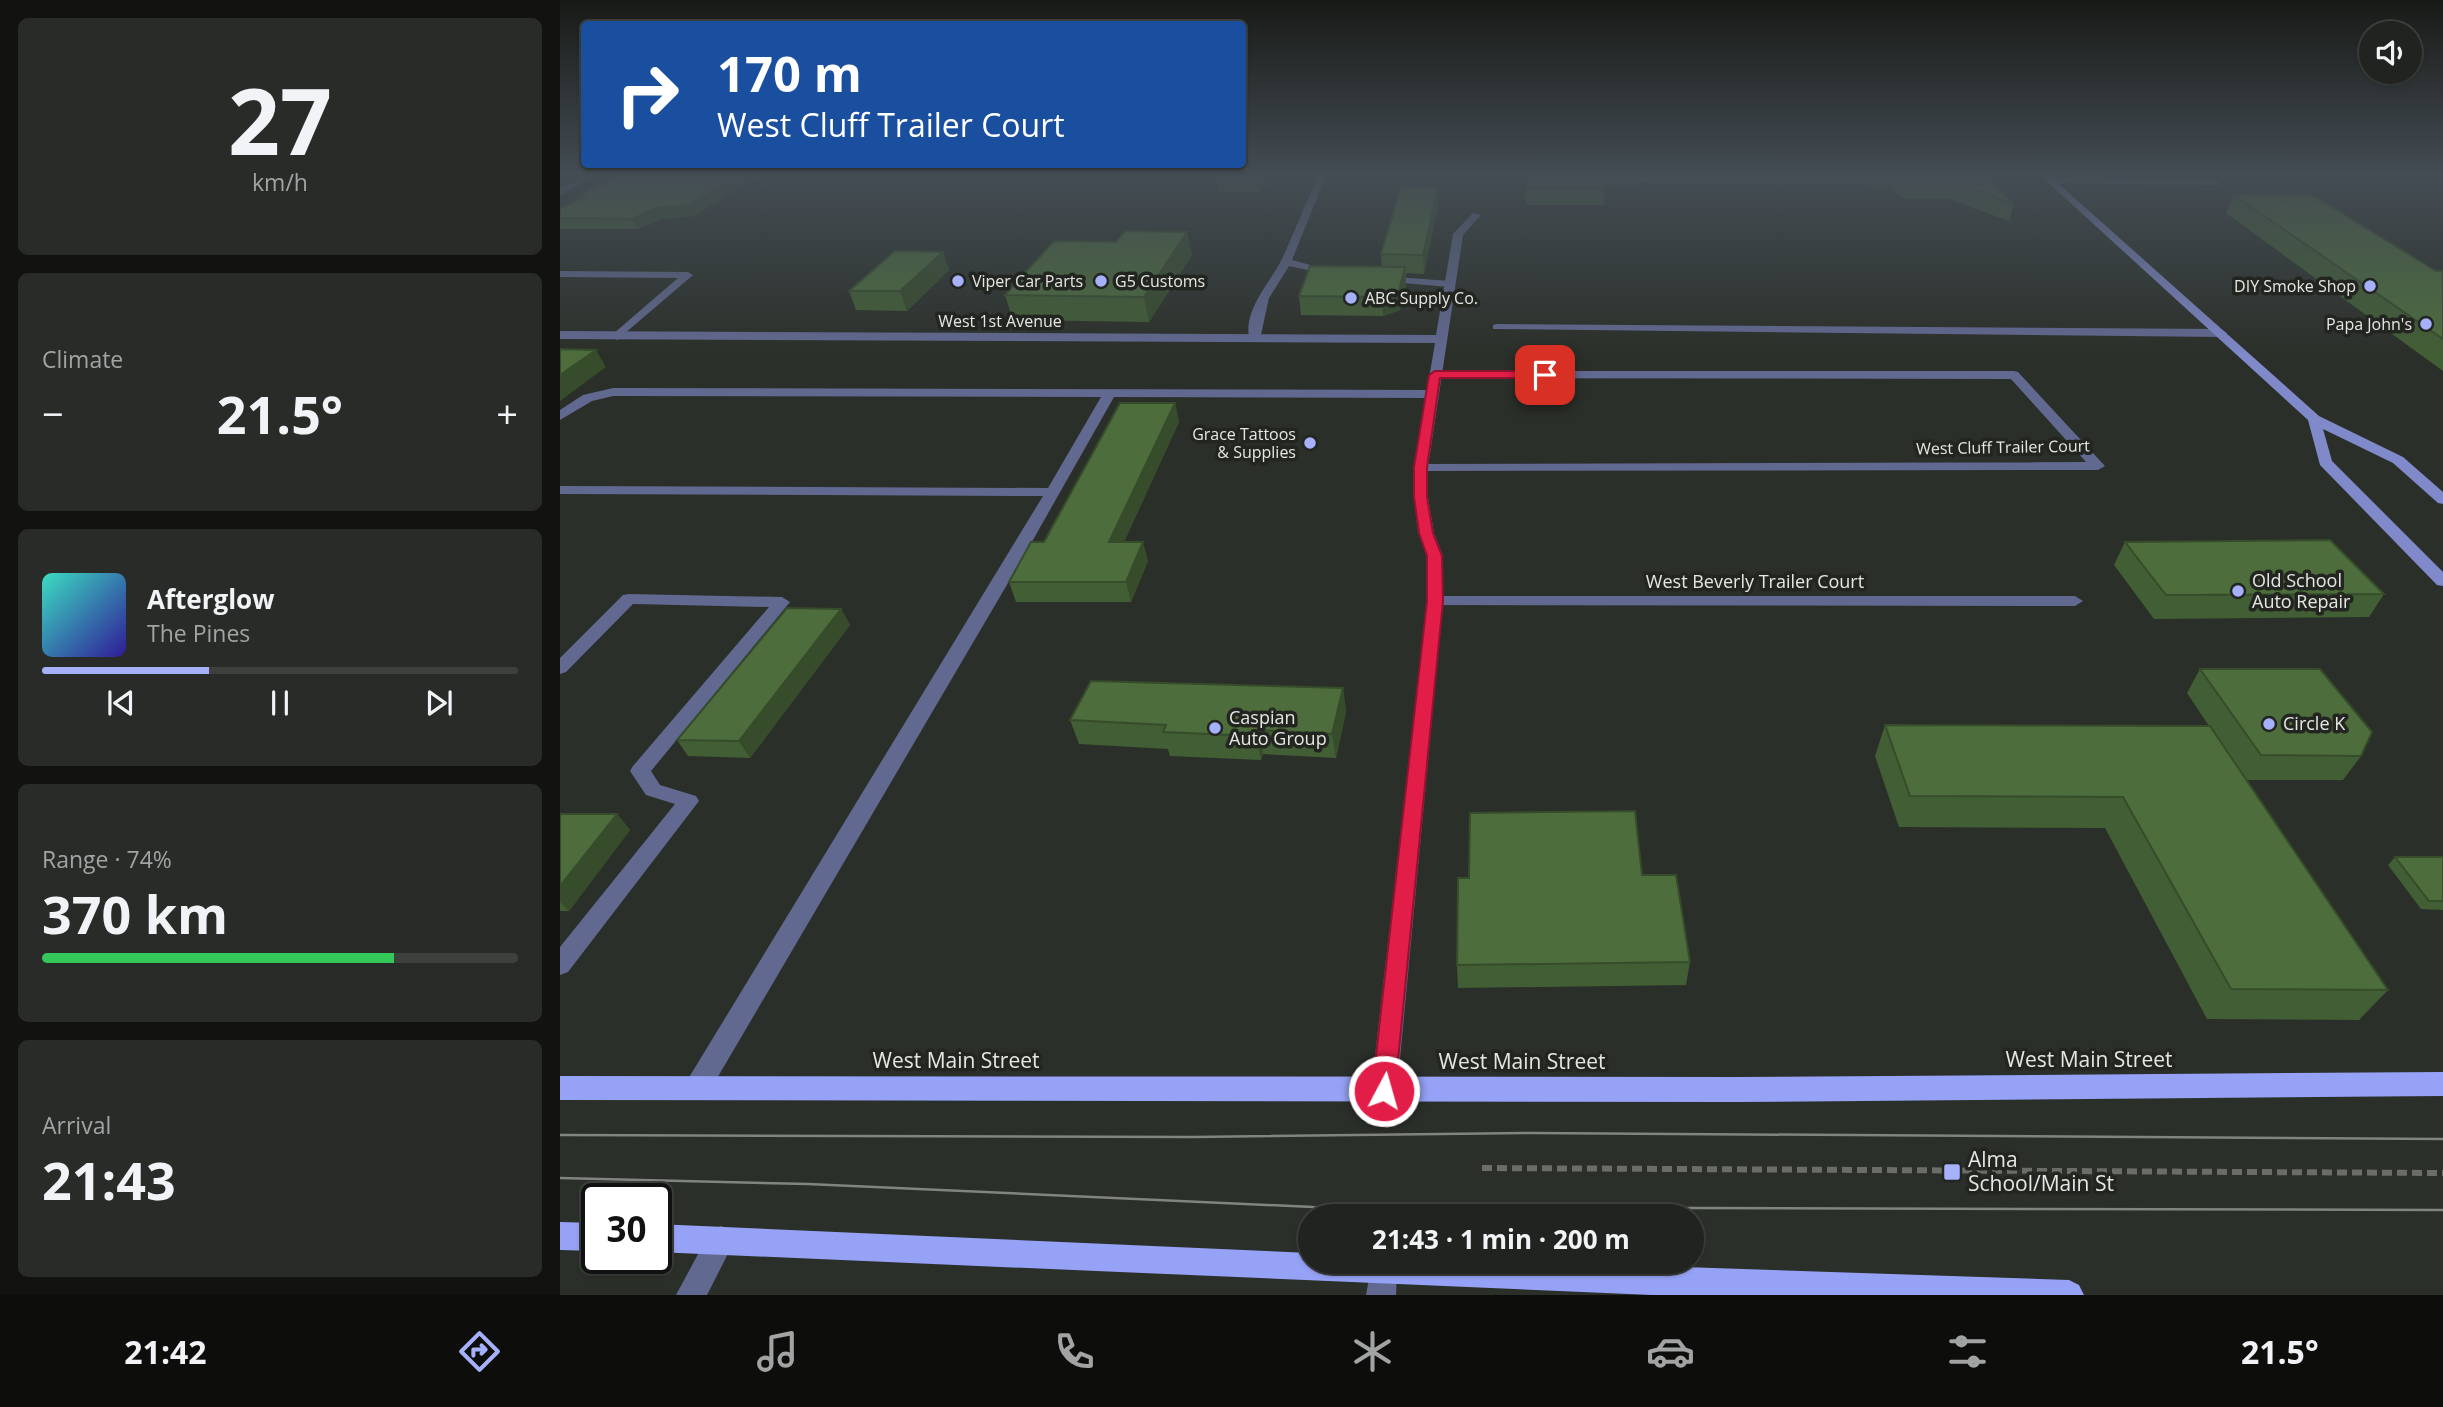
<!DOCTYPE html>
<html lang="en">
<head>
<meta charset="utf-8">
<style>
	body { margin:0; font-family:"Open Sans",sans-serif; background:#282b28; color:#f1f3f6; height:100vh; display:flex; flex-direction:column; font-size:26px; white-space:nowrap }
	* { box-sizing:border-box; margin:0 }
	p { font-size:23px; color:#a2a4a4 }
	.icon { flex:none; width:38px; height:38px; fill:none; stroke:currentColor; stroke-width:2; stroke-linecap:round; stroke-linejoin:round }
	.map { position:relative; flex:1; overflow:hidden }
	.panel { display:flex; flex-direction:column; gap:18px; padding:18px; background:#121311; width:560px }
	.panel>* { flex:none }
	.top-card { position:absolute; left:21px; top:21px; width:665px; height:147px; border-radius:7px; box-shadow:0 2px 5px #0004,0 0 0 2px #3d403d; background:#1a4fa0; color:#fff; overflow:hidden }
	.controls { position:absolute; left:1799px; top:21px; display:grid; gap:14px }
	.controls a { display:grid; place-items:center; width:63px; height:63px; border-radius:50%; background:#20231f; box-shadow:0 2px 5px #0004,0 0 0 2px #3d403d; font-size:35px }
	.speed { position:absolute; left:21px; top:1183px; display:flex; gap:14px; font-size:35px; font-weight:700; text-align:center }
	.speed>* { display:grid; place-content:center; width:91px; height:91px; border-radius:50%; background:#20231f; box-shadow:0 2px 5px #0004,0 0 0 2px #3d403d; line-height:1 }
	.speed .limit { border:4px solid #111; border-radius:10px; background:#fff; color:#111 }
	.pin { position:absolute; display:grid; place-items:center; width:60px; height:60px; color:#fff; margin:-30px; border-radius:14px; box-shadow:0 4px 10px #0006 }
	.me { position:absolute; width:77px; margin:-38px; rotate:6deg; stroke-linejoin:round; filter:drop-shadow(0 0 5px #0008) }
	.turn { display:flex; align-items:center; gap:24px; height:147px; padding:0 21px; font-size:32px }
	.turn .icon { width:91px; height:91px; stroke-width:2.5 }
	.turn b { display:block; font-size:49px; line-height:60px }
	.big { font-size:52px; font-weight:700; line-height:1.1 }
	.panel .widget { flex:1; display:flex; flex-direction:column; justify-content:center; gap:10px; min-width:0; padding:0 24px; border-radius:10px; background:#282b28 }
	.panel .dial { align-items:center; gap:0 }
	.dial b { font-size:91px; line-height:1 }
	.song { display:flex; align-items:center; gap:21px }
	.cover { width:84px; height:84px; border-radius:10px; background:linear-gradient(135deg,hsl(170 70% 55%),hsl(250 70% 35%)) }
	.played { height:7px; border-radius:4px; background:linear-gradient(90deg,#a6b1fc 35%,#3d403d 35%) }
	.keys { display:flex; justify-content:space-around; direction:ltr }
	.heat { display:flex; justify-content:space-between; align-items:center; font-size:38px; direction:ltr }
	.charge { height:10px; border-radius:5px; background:linear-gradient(90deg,#34c759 74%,#3d403d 0) }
	.trip { position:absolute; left:738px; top:1204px; width:406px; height:70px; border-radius:35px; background:#20231f; box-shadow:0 2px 5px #0004,0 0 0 2px #3d403d; font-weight:700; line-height:70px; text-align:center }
	.tabs { display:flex; height:112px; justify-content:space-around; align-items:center; background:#0d0e0c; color:#a2a4a4 }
	.tabs .icon { width:49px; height:49px }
	.tabs .on { color:#a6b1fc }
	.tabs b { font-size:32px; color:#f1f3f6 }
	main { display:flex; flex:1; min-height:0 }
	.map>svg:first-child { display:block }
</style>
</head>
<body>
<main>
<section class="panel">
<div class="widget dial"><b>27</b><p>km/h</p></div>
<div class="widget"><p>Climate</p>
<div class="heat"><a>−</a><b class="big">21.5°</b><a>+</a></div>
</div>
<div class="widget">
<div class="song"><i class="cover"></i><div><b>Afterglow</b><p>The Pines</p></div></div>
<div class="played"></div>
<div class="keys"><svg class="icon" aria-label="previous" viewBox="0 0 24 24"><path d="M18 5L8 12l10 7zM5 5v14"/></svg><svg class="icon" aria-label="pause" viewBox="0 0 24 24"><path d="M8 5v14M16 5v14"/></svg><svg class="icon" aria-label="next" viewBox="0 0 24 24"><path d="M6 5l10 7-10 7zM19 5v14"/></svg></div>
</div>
<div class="widget"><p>Range · 74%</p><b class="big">370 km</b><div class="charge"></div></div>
<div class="widget"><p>Arrival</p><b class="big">21:43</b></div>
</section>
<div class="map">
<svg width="1883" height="1295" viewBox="0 0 1883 1295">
	<rect width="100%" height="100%" fill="#2b2f29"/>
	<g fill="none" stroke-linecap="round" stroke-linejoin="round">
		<!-- path -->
		<path stroke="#6a6d68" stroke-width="6" stroke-dasharray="10 5" stroke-linecap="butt" d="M 922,1168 L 1883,1173"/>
		<!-- service -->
		<path fill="#626991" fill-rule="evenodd" d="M 758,176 L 766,176 L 732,260 L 776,272 L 771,275 L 729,266 L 709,298 L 700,339 L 690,342 C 681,310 711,283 723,257 C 735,230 746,203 758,176 Z
			M 1490,178 L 1656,179 L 1660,182 L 1656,185 L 1487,183 Z
			M 0,271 L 128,272 L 133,275 L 57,340 L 53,338 L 53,334 L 118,278 L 0,277 Z
			M 823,276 L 890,281 L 895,284 L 890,287 L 819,281 L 819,277 Z
			M 937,324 L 1661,329 L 1667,333 L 1661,337 L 933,329 L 933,325 Z
			M 875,371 L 1454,371 L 1458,372 L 1545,466 L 1538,470 L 861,471 L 856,470 L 856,464 L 1526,462 L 1451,379 L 871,378 L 871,372 Z
			M 53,388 L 873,390 L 879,394 L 873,398 L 554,397 L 461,561 L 146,1097 L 137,1100 L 128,1097 L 124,1088 L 128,1079 L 483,496 L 0,494 L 0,486 L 488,488 L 541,397 L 53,396 L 32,401 L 0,420 L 0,410 L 23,395 Z
			M 69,594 L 222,597 L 230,602 L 91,771 L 100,785 L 136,796 L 139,801 L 8,972 L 0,975 L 0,947 L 115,804 L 86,795 L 70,771 L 73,766 L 209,607 L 73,604 L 6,672 L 0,674 L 0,658 L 63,595 Z
			M 875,596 L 1515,596 L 1523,601 L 1515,606 L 869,605 L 867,601 L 869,597 Z
			M 161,1226 L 171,1230 L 175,1240 L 147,1295 L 116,1295 L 151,1230 Z"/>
		<!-- minor -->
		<path fill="#626991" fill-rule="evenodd" d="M 24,176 L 35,176 L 0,195 L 0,188 Z
			M 913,213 L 921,215 L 903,235 L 868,467 L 868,497 L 874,533 L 883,556 L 883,601 L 837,1091 L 833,1100 L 824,1103 L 815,1100 L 811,1091 L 867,601 L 867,556 L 858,533 L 854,497 L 854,467 L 875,343 L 0,339 L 0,331 L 876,335 L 893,234 Z
			M 812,1262 L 834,1262 L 837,1271 L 836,1295 L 806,1295 Z"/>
		<!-- secondary -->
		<path fill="#8089ca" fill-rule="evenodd" d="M 1481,176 L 1490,176 L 1759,416 L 1843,457 L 1883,492 L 1883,504 L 1878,503 L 1833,463 L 1763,429 L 1772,461 L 1883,572 L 1883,586 L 1877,585 L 1760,465 L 1748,420 Z"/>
		<!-- primary -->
		<path fill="#96a2f6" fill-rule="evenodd" d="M 1883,1072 L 1883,1096 L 1177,1102 L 0,1100 L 0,1076 L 1177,1077 Z
			M 0,1222 L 37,1223 L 37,1251 L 0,1250 Z
			M 96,1224 L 751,1253 L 751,1262 L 974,1262 L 1509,1280 L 1519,1285 L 1524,1295 L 1092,1295 L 96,1252 Z"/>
		<!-- tram -->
		<path stroke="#81857f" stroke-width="2.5" d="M 0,1135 L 633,1137 L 972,1133 L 1883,1139
			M 0,1178 L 248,1184 L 753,1207 L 1883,1210"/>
	</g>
	<!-- wall -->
	<path fill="#425e34" d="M 57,176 L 198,176 L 134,216 L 101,219 L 78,229 L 0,229 L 0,209 L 21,199 L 19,195 Z
		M 709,176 L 700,192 L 659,192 L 657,180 Z
		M 966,176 L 1427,176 L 1454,204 L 1449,221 L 1390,199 L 1344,199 L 1330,188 L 1309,188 L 1305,183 L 1073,182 L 1072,186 L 1045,186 L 1044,205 L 966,205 Z
		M 878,187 L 878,204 L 864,274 L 846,273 L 846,286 L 840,310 L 823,316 L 741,315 L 739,296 L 822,267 L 821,254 Z
		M 1674,195 L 1876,271 L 1883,271 L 1883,371 L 1666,213 Z
		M 383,252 L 389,270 L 347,311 L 296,310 L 289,291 Z
		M 632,255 L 589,322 L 453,320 L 445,295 Z
		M 615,403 L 619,422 L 564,542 L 588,561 L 571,602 L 456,602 L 449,582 L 484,542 Z
		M 1565,542 L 1824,594 L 1809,617 L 1594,619 L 1554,565 Z
		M 281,609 L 290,625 L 190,758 L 128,756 L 117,740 Z
		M 1640,669 L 1801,756 L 1783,780 L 1686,780 L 1828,990 L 1799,1020 L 1647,1019 L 1545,828 L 1339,827 L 1315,756 L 1325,725 L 1649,726 L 1627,693 Z
		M 783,688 L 786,712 L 776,758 L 703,754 L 701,760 L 610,756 L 608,749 L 519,744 L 510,720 Z
		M 0,814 L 57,814 L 70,830 L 9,911 L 0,911 Z
		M 1835,857 L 1883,857 L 1883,910 L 1861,909 L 1828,865 Z
		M 1082,875 L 1130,962 L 1126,985 L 898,988 L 897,965 L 909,878 Z"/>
	<!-- shaded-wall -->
	<path fill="#364c2a" d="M 178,176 L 198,176 L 134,216 L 101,219 L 78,229 L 72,219 L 96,208 Z
		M 701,176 L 709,176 L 700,192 L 698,181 Z
		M 878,187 L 878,204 L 864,274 L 863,255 Z
		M 627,232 L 632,255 L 589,322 L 584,297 Z
		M 383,252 L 389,270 L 347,311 L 340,291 Z
		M 845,267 L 846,286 L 840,310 L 823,316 L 822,297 Z
		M 36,350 L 46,367 L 0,401 L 0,375 Z
		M 615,403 L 619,422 L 555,561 L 549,542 Z
		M 583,542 L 588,561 L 571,602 L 566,582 Z
		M 281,609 L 290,625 L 190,758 L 179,741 Z
		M 783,688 L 786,712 L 776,758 L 772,734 Z
		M 698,730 L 703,754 L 701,760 L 696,736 Z
		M 57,814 L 70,830 L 9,911 L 0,902 L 0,886 Z"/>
	<!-- building -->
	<path fill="#4d6d3c" stroke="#364c2a" stroke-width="2" d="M 57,176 L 178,176 L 129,205 L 96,208 L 72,219 L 0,218 L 0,209 L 27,195 L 19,195 Z
		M 659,176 L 701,176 L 698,181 L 657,180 Z
		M 967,176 L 1043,176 L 1045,188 L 967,188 Z
		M 1340,176 L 1427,176 L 1454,204 L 1395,182 L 1348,182 Z
		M 841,187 L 878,187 L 863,255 L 821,254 Z
		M 1674,195 L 1752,195 L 1876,271 L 1883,271 L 1883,339 Z
		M 565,231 L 627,232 L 584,297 L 445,295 L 494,241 L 556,242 Z
		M 335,251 L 383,252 L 340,291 L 289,291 Z
		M 750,266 L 845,267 L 839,291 L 822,297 L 739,296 Z
		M 0,349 L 36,350 L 0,375 Z
		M 560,403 L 615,403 L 549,542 L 583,542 L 566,582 L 449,582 L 471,542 L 484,542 Z
		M 1770,540 L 1824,594 L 1606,595 L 1565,542 Z
		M 227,608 L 281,609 L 179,741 L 117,740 Z
		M 1640,669 L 1760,669 L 1812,732 L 1801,756 L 1701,755 Z
		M 531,681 L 783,688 L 772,734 L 698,730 L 696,736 L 603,732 L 606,725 L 510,720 Z
		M 1325,725 L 1650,726 L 1828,990 L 1671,989 L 1563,797 L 1350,796 Z
		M 1075,811 L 1082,875 L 1116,875 L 1130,962 L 897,965 L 898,878 L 909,878 L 910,813 Z
		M 0,814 L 57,814 L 0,886 Z
		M 1835,857 L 1883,857 L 1883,901 L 1869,901 Z"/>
	<!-- sky -->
	<linearGradient id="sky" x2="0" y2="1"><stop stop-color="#181a17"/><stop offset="0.49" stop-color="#444d54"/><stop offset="1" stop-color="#444d54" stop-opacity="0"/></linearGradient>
	<rect width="1883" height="357" fill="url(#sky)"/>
	<!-- route -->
	<path fill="#e11d48" stroke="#92132f" stroke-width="2" d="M 875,371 L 985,371 L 990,375 L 985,378 L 880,378 L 867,467 L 867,497 L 873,533 L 882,556 L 883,601 L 835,1091 L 832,1099 L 824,1102 L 815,1099 L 812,1091 L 867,601 L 867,556 L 859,533 L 854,497 L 854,467 L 869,375 Z"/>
	<!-- markers -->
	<g fill="#a6b1fc" stroke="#222520" stroke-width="2.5">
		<circle cx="398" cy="281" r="7"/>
		<circle cx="541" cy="281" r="7"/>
		<circle cx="1810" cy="286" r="7"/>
		<circle cx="791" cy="298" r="7"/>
		<circle cx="1866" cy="324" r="7"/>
		<circle cx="750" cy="443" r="7"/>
		<circle cx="1678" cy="591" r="7"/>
		<circle cx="1709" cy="724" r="7"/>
		<circle cx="655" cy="728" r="7"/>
		<rect x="1383" y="1163" width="18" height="18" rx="3.5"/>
	</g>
	<g text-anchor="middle" stroke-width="7" stroke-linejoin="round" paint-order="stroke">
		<!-- far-poi labels -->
		<g font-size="16" fill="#e5e7e3" stroke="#222520" text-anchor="start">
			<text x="412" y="287">Viper Car Parts</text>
			<text x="555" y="287">G5 Customs</text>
			<text x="1796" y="292" text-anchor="end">DIY Smoke Shop</text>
			<text x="805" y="304">ABC Supply Co.</text>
			<text x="1852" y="330" text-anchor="end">Papa John's</text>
			<text x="736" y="440" text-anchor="end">Grace Tattoos<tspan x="736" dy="18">&amp; Supplies</tspan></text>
		</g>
		<!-- far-street labels -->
		<g font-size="16" fill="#e5e7e3" stroke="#222520">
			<text x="440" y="327">West 1st Avenue</text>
			<text transform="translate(1443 447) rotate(-1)" y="6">West Cluff Trailer Court</text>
		</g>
		<!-- poi labels -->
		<g font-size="18" fill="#e5e7e3" stroke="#222520" text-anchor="start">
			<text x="1692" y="587">Old School<tspan x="1692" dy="21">Auto Repair</tspan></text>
			<text x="669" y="724">Caspian<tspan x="669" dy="21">Auto Group</tspan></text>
			<text x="1723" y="730">Circle K</text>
		</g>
		<!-- street labels -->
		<g font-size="18" fill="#e5e7e3" stroke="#222520">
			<text x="1195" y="588">West Beverly Trailer Court</text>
		</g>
		<!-- near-street labels -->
		<g font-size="21" fill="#e5e7e3" stroke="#222520">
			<text x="1529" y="1067">West Main Street</text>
			<text x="396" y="1068">West Main Street</text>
			<text x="962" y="1069">West Main Street</text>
		</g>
		<!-- near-poi labels -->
		<g font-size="21" fill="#e5e7e3" stroke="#222520" text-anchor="start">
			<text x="1408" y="1167">Alma<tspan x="1408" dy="24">School/Main St</tspan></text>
		</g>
	</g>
</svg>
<div class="controls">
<a><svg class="icon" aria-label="sound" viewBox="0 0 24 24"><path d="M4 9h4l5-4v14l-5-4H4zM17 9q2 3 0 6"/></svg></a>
</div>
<div class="speed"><div class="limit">30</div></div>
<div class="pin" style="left:985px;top:375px;background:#d93025"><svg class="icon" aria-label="arrive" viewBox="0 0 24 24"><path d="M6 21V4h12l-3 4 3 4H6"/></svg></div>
<svg class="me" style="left:824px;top:1091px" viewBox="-20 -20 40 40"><circle r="17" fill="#e11d48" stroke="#fff" stroke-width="3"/><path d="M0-11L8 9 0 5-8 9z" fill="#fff"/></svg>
<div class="trip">21:43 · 1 min · 200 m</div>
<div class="top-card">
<div class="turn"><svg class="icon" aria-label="right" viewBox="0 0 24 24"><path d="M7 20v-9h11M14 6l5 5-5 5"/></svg><div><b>170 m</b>West Cluff Trailer Court</div></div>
</div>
</div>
</main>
<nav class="tabs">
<b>21:42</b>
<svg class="icon on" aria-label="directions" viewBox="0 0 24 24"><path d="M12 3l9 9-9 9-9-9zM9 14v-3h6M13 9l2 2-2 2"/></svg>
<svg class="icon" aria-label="music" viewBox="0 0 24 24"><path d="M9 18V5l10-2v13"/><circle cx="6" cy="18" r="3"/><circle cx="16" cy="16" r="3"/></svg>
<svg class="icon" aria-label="phone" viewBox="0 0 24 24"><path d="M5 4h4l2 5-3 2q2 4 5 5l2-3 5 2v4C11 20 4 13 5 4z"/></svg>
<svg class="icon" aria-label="climate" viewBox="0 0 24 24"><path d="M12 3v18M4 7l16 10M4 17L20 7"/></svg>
<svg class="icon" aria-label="car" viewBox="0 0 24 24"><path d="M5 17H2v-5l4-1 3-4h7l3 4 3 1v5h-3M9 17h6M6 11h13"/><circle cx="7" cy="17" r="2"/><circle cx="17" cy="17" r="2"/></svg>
<svg class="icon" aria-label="filters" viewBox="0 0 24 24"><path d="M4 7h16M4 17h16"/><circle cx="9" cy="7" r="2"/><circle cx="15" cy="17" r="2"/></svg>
<b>21.5°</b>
</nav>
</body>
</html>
